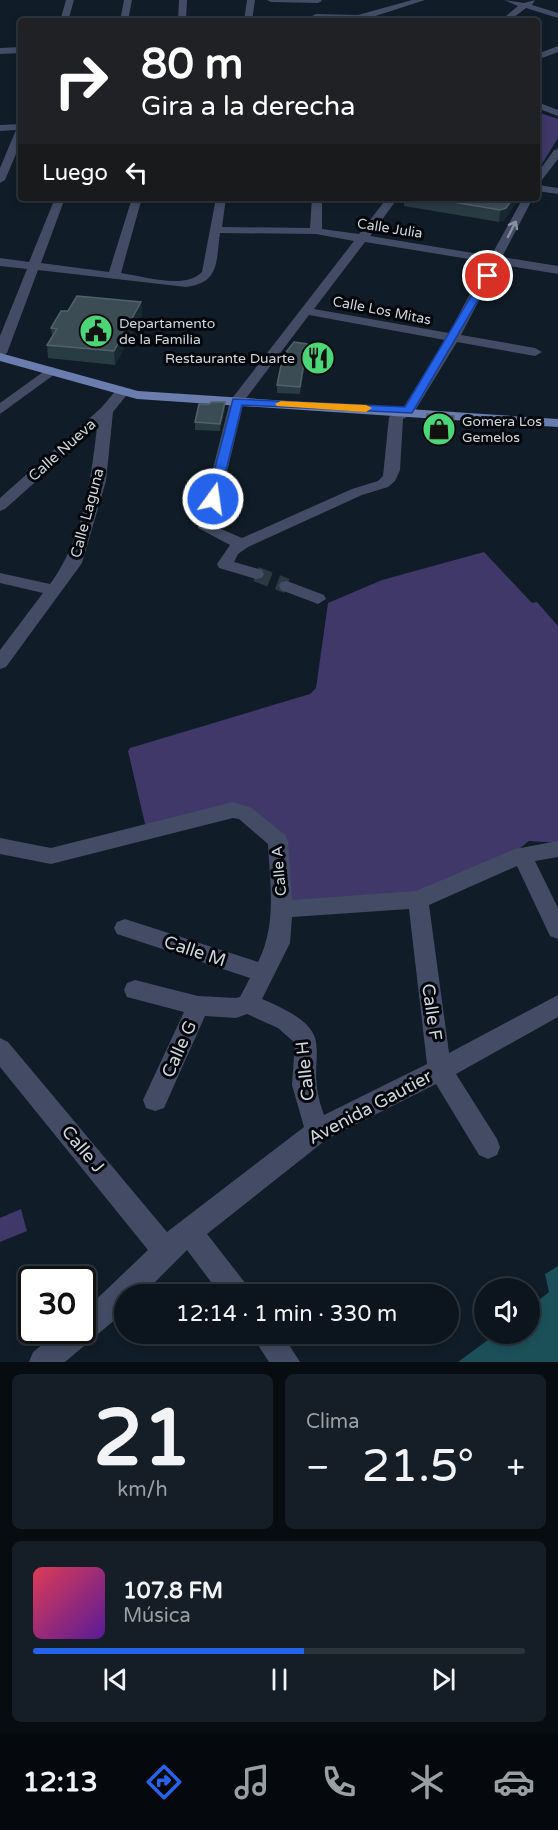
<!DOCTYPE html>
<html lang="es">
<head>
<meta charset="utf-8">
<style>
	body { margin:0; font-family:"Varela Round",sans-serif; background:#151e26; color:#f1f3f6; height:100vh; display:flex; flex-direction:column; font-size:22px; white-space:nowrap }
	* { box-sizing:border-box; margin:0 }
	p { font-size:20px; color:#9a9fa4 }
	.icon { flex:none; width:33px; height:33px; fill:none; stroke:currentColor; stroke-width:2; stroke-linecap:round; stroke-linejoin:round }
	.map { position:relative; height:1362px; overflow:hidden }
	.details { display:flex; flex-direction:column; gap:12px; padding:12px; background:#070c10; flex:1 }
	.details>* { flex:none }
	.hud { position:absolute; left:18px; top:18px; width:522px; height:183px; border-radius:6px; box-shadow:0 3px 9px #0003,0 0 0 2px #2c343b; background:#202124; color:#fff; overflow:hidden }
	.fabs { position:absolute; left:474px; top:1278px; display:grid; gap:12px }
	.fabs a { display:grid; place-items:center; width:66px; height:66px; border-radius:50%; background:#0c151d; box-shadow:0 3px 9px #0003,0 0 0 2px #2c343b; font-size:30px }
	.speed { position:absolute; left:18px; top:1266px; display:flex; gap:12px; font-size:30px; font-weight:700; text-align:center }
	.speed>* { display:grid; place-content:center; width:78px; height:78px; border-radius:50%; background:#0c151d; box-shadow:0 3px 9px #0003,0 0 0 2px #2c343b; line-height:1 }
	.speed .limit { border:3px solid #111; border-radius:9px; background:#fff; color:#111 }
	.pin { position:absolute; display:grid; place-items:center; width:51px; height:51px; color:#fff; margin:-26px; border:3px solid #fff; border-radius:50%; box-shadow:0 2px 6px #0007 }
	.me { position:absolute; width:66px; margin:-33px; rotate:14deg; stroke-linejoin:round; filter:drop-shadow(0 0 4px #0008) }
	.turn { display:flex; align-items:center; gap:21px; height:126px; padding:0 24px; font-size:27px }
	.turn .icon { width:78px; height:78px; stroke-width:2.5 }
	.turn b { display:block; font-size:42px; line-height:51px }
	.then { display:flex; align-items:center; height:57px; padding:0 24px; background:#0003; gap:12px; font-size:22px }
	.big { font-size:45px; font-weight:600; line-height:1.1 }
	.details .tile { flex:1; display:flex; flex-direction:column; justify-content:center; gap:9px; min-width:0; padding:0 21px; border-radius:9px; background:#151e26 }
	.details .dial { align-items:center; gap:0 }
	.dial b { font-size:78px; line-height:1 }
	.song { display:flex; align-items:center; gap:18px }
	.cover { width:72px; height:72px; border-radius:9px; background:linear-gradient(135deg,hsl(350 70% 55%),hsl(270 70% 35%)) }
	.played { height:6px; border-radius:3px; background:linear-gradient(90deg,#2563eb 55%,#2c343b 55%) }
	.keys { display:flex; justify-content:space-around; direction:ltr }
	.heat { display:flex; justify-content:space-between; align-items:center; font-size:33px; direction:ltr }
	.details .tiles { flex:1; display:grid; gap:12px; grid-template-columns:1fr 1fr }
	.tile:last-child { grid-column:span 2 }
	.trip { position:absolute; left:114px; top:1284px; width:345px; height:60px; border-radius:30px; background:#0c151d; box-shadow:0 3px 9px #0003,0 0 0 2px #2c343b; font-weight:600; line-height:60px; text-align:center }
	.menu { display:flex; height:96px; justify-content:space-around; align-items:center; background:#05080c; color:#9a9fa4 }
	.menu .icon { width:42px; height:42px }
	.menu .active { color:#2563eb }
	.menu b { font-size:27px; color:#f1f3f6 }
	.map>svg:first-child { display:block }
</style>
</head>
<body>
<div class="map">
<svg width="558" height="1362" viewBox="0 0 558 1362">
	<rect width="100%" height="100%" fill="#101c27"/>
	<!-- green -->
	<path fill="#3f3868" d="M 537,112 L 558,119 L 558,138 L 537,172 Z
		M 484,552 L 532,603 L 537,602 L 558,626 L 558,843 L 529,841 L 511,855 L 422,896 L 288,905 L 282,840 L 243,806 L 146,828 L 128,751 L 130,748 L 310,694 L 316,688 L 328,603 L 382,580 Z
		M 21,1209 L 27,1231 L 0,1242 L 0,1218 Z"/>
	<!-- water -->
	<path fill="#1c5059" d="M 558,1266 L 558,1362 L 458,1362 L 496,1334 L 530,1334 L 530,1307 L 549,1292 L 545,1274 Z"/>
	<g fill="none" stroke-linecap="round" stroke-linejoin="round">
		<!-- minor-tunnel -->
		<path stroke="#2c3842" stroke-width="15" stroke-dasharray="15 8" stroke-linecap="butt" d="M 256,574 L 287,586"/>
		<!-- minor -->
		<path fill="#434c64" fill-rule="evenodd" d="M 66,0 L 74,0 L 68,21 L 60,21 Z
			M 124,0 L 132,0 L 128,21 L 120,21 Z
			M 179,0 L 187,0 L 186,21 L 178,21 Z
			M 247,0 L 255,0 L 252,21 L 244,21 Z
			M 267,0 L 321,0 L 322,1 L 318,3 L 271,2 Z
			M 412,0 L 425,0 L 360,21 L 312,16 L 316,14 L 358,15 Z
			M 504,0 L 524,3 L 535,0 L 532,5 L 558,13 L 558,18 L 526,8 L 509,21 L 500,21 L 518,6 Z
			M 558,46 L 558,52 L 537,60 L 537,54 Z
			M 21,47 L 21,53 L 0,54 L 0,48 Z
			M 537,102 L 558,110 L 558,116 L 537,108 Z
			M 21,124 L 21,142 L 5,180 L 0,183 L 0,168 L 16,130 L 0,131 L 0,125 Z
			M 558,149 L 558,159 L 538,185 L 558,188 L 558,194 L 537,191 L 537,174 L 554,150 Z
			M 55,198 L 65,198 L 41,263 L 109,272 L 132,198 L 142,198 L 121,273 C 143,276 185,290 202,272 L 216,198 L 226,198 L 222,227 L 310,228 L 312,198 L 322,198 L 322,229 L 359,234 L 387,198 L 398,198 L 370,236 L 491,256 L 523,198 L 533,198 L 502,257 L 558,266 L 558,274 L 498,264 L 461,335 L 535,348 L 542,352 L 535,356 L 457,342 L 413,414 L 403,419 L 400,470 L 395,481 L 388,487 L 362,495 L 248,547 L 238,554 L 234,562 L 262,570 L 264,574 L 262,578 L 256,579 L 219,568 L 217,564 L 230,545 L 198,528 L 230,401 L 354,241 L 316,234 L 220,233 C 216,261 220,283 186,287 L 38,270 L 7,353 L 0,357 L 0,336 L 27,269 L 0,266 L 0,258 L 29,262 ZM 365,242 L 487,262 L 449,333 L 314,309 ZM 309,315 L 445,340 L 403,408 L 389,417 L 383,476 L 378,481 L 352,489 L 242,538 L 214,526 L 244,401 Z
			M 50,367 L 55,368 L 55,374 L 0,414 L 0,403 Z
			M 123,387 L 130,391 L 113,412 L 106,481 L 82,563 L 6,667 L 0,669 L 0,650 L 43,593 L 0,583 L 0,573 L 50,584 C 83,540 91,480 97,427 L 5,509 L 0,511 L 0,498 L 101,408 L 118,388 Z
			M 287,581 L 324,595 L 326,599 L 318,604 L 281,590 L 279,586 L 281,582 Z
			M 233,802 L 252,808 L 285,835 L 288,841 L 292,900 L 416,891 L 515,849 L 558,841 L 558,857 L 535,861 L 558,908 L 558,939 L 550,936 L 517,866 L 429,905 L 449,1053 L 558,995 L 558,1017 L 456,1074 L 497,1139 L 500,1147 L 497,1155 L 488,1159 L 479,1155 L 436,1084 L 327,1139 L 207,1234 L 246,1284 L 249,1294 L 220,1294 L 187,1250 L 143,1294 L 124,1294 L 124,1312 L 65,1362 L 29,1362 L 33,1352 L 61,1330 L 82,1330 L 82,1313 L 148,1250 L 0,1067 L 0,1038 L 8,1042 L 167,1232 L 304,1127 L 292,1085 L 295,1043 L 278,1028 L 247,1014 L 236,1018 L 205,1016 L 164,1108 L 155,1111 L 146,1108 L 143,1100 L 184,1012 L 127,997 L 124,990 L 127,983 L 135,980 L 198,996 L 236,998 L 240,997 L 250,978 L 117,934 L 114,928 L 117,922 L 125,919 L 258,962 C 277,925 270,884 268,844 L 239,819 L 233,818 L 51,864 L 0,854 L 0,838 L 51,848 ZM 409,909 L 427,1064 L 324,1115 C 299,1049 350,1036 262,999 L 290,943 L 292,917 Z
			M 251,1334 L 282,1334 L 300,1362 L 269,1362 Z"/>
		<!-- major -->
		<path fill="#6b7cae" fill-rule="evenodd" d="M 0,353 L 138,391 L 558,419 L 558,427 L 137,399 L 0,361 Z"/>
	</g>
	<!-- wall -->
	<path fill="#293b43" d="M 404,198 L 519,198 L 504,220 L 499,222 L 404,206 Z
		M 141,302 L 142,315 L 115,365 L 48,358 L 47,345 L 52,336 L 51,328 L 68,311 Z
		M 307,344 L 307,351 L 300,394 L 277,393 L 277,385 Z
		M 225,402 L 225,410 L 220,431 L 195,430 L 195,422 L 210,404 Z
		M 427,414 L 454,416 L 452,438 L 425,436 Z"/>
	<!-- shaded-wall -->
	<path fill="#182831" d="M 513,198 L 519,198 L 504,220 L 499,222 L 500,210 Z
		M 141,302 L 142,315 L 115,365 L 114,351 Z
		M 307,344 L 307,351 L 300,394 L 300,387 Z
		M 225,402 L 225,410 L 220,431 L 220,424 Z"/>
	<!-- building -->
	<path fill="#3b4c54" stroke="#526169" stroke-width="1.5" d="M 430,198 L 513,198 L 506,208 L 500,210 Z
		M 77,296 L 141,302 L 114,351 L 47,345 L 57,329 L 51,328 L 61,311 L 68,311 Z
		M 294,342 L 307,344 L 300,387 L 277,385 L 283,356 Z
		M 211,402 L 225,402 L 220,424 L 195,422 L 199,404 L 210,404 Z
		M 427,414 L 454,416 L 453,431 L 426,429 Z"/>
	<!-- one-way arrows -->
	<defs><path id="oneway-shaft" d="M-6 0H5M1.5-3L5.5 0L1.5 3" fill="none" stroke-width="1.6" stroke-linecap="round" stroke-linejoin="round" transform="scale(1.5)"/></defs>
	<use stroke="#8890a0" href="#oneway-shaft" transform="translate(512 229) rotate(-63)"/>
	<!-- route -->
	<path fill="#2563eb" stroke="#184099" stroke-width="1.5" d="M 488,274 L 492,276 L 412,413 L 242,405 L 219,499 L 209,501 L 207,499 L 233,399 L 405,407 L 483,276 Z"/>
	<!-- slow -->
	<path fill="#f59e0b" d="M 281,401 L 366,405 L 372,408 L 366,412 L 277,406 L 275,404 Z"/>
	<!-- icons -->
	<defs>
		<symbol id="civic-disc" viewBox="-11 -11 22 22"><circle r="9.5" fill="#4bd677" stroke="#03060b"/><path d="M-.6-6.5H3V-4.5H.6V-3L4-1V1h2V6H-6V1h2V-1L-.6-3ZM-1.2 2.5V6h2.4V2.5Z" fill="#111"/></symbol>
		<symbol id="restaurant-disc" viewBox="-11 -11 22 22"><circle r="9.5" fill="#4bd677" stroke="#03060b"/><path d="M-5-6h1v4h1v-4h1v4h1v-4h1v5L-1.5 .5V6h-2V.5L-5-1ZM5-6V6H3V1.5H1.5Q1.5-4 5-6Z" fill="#111"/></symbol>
		<symbol id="shop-disc" viewBox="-11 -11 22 22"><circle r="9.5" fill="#4bd677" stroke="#03060b"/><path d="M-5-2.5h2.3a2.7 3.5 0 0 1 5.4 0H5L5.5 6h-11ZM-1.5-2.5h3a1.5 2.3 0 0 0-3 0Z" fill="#111"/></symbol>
	</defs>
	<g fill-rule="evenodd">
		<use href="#civic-disc" x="77" y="312" width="38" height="38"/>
		<use href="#restaurant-disc" x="299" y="339" width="38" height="38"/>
		<use href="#shop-disc" x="420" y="410" width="38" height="38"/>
	</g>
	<g text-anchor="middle" stroke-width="6" stroke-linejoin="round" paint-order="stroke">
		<!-- far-street labels -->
		<g font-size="14" fill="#ccd4dc" stroke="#03060b">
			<text transform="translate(390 228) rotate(9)" y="5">Calle Julia</text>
			<text transform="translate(382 310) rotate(11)" y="5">Calle Los Mitas</text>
		</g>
		<!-- far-poi labels -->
		<g font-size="14" fill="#ccd4dc" stroke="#03060b" text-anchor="start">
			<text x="119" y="328">Departamento<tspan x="119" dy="16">de la Familia</tspan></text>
			<text x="295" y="363" text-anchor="end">Restaurante Duarte</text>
			<text x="462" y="426">Gomera Los<tspan x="462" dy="16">Gemelos</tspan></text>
		</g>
		<!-- street labels -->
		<g font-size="15" fill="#ccd4dc" stroke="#03060b">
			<text transform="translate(62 450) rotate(-42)" y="5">Calle Nueva</text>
			<text transform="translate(87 513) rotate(-75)" y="5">Calle Laguna</text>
			<text transform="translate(279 871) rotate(-95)" y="5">Calle A</text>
		</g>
		<!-- near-street labels -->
		<g font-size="18" fill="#ccd4dc" stroke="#03060b">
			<text transform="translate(195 951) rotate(18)" y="6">Calle M</text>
			<text transform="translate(432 1012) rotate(82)" y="6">Calle F</text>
			<text transform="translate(179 1049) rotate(-66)" y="6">Calle G</text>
			<text transform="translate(305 1071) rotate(-96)" y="6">Calle H</text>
			<text transform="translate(370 1107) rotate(-28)" y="6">Avenida Gautier</text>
			<text transform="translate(83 1149) rotate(50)" y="6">Calle J</text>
		</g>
	</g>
</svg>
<div class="fabs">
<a><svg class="icon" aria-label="sound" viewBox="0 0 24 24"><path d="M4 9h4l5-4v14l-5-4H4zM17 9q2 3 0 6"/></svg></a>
</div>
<div class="speed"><div class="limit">30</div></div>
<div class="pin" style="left:488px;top:276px;background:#d93025"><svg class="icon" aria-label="arrive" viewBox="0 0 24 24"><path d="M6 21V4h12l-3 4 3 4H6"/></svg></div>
<svg class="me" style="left:213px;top:499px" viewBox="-20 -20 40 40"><circle r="17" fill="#2563eb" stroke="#fff" stroke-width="3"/><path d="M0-11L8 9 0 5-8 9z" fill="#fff"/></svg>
<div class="trip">12:14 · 1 min · 330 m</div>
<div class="hud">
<div class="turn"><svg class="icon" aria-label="right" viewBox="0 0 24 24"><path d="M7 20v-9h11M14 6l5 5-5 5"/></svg><div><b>80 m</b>Gira a la derecha</div></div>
<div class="then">Luego<svg class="icon" aria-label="left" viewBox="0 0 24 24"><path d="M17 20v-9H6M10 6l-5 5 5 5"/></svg></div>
</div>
</div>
<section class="details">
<div class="tiles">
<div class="tile dial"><b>21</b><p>km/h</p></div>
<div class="tile"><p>Clima</p>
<div class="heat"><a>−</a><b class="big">21.5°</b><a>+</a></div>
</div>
<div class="tile">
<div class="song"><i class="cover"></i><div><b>107.8 FM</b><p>Música</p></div></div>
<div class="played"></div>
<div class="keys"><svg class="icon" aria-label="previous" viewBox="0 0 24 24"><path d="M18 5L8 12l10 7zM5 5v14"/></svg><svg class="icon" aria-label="pause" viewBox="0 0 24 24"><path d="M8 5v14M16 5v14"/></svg><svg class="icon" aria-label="next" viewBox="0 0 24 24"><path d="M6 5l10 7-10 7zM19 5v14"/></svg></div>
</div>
</div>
</section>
<nav class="menu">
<b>12:13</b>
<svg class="icon active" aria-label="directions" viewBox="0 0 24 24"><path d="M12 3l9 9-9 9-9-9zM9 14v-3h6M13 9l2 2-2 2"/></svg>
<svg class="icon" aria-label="music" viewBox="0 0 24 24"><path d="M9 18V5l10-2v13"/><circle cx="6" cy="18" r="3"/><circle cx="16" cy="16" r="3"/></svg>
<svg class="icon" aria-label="phone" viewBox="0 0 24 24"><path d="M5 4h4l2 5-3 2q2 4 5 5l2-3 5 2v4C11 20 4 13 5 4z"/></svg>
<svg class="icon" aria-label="climate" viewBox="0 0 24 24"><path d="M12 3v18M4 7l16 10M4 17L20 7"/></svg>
<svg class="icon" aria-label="car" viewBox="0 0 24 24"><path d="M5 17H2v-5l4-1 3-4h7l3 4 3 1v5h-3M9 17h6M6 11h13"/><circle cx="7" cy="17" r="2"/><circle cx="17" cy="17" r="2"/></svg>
</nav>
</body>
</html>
